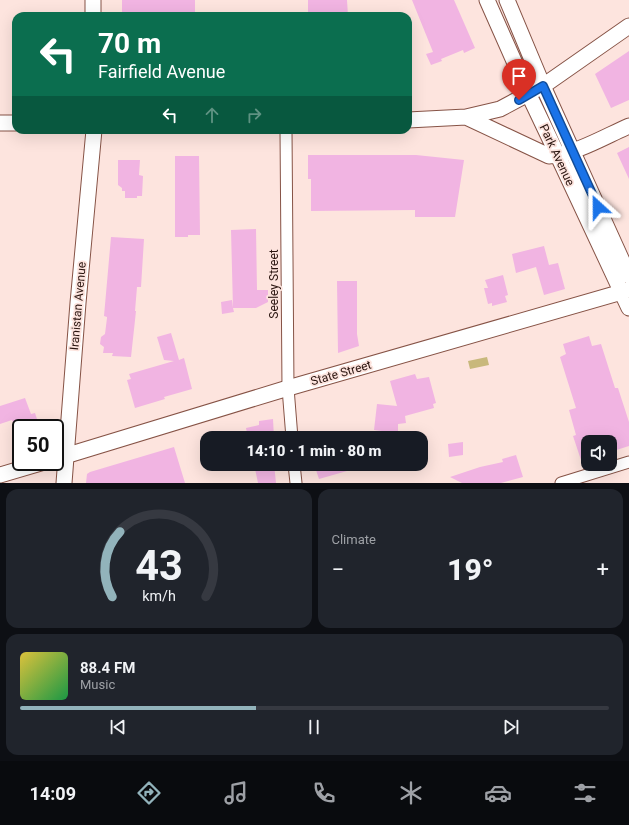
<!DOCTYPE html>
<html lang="en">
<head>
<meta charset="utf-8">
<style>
	body { margin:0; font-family:Roboto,sans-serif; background:#20242c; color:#f1f3f6; height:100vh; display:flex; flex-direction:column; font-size:15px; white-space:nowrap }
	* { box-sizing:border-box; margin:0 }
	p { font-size:13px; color:#9ea1a6 }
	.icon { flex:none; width:22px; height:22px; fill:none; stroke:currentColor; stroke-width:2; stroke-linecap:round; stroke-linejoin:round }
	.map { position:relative; height:483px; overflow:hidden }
	.drawer { display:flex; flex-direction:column; gap:6px; padding:6px; background:#0d0f14; flex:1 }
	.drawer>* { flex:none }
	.top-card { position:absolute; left:12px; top:12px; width:400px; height:122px; border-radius:12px; box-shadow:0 4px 16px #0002; background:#0b6e4f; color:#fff; overflow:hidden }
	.tools { position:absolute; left:581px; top:435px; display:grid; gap:8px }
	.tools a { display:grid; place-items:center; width:36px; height:36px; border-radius:8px; background:#171b24; box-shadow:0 4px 16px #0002; font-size:20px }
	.speed { position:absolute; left:12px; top:419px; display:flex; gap:8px; font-size:20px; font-weight:700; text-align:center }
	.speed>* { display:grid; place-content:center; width:52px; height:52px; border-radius:50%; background:#171b24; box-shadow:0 4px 16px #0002; line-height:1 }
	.speed .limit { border:2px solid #111; border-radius:6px; background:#fff; color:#111 }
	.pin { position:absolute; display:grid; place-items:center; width:34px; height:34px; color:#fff; margin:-41px -17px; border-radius:50% 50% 50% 0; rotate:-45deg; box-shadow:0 0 4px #0007 }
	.pin .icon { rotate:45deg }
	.me { position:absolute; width:44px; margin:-22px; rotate:336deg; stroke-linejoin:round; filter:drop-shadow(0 0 3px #0008) }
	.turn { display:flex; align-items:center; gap:14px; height:84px; padding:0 20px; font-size:18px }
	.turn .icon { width:52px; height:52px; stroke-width:2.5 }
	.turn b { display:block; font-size:28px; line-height:34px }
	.lanes { display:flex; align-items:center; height:38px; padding:0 20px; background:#0003; justify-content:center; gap:20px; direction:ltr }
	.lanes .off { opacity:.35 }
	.big { font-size:30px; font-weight:800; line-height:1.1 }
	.drawer .tile { flex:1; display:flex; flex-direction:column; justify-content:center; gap:6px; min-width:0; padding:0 14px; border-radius:12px; background:#20242c }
	.drawer .dial { align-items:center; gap:0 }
	.dial svg { height:104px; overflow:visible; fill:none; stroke:#363941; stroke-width:7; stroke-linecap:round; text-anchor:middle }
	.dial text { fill:#f1f3f6; stroke:none }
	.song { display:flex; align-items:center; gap:12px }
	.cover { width:48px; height:48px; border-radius:6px; background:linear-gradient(135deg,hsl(50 70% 55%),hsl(140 70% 35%)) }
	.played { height:4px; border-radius:2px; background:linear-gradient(90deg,#92b3bb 40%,#363941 40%) }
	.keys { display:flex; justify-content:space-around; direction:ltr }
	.heat { display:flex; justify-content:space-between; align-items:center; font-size:22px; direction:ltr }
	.drawer .tiles { flex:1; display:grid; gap:6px; grid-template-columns:1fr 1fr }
	.tile:last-child { grid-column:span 2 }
	.trip { position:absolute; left:200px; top:431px; width:228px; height:40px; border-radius:12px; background:#171b24; box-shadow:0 4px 16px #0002; font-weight:800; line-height:40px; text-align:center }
	.tab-bar { display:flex; height:64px; justify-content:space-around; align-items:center; background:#090b0e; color:#9ea1a6 }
	.tab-bar .icon { width:28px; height:28px }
	.tab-bar .on { color:#92b3bb }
	.tab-bar b { font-size:18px; color:#f1f3f6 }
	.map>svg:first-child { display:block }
</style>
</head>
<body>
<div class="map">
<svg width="629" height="483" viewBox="0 0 629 483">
	<rect width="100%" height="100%" fill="#fde4de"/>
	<!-- green -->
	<path fill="#c8b87c" d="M 487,357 L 489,365 L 470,369 L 468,361 Z"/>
	<!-- building -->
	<path fill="#f1b4e2" d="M 122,0 L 195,0 L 195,16 L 122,16 Z
		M 308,0 L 347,0 L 348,16 L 308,16 Z
		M 412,0 L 454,0 L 475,48 L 464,53 L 463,50 L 441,59 L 442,61 L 431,65 L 426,54 L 433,52 Z
		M 629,51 L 629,100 L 611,108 L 595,74 Z
		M 629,147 L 629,179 L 617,153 Z
		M 308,155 L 416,155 L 464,160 L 455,217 L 415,217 L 415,210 L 311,211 L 311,179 L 308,179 Z
		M 175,156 L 199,156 L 200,235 L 188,235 L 188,237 L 175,237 Z
		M 118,160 L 140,160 L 139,175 L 143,176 L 142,196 L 137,196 L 137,198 L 125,198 L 125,191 L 122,191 L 122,188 L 118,185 Z
		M 256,229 L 257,290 L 268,290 L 268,302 L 256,308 L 233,308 L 234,312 L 222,314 L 221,302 L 232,300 L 233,308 L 231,230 Z
		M 111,237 L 144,239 L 141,287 L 137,287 L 135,311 L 136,311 L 131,357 L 112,356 L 113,353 L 103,353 L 104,347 L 100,344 L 101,337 L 105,334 L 107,318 L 107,317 L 104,316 Z
		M 544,246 L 549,265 L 558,263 L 565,289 L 544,295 L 536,267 L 516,273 L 512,254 Z
		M 503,275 L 508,295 L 505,296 L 507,302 L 492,306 L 492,303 L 488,304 L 484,288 L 488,288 L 485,280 Z
		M 337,281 L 357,281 L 357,334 L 359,346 L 338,353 Z
		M 171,333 L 179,360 L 184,358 L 192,389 L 164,397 L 165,399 L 135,408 L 127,380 L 131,379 L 129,374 L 174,361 L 164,360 L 157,337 Z
		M 589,336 L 592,346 L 601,344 L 615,388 L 618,388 L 629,422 L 629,446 L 610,452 L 610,442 L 588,442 L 588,467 L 584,469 L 573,436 L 576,435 L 569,410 L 576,408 L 560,357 L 566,354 L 563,344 Z
		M 415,374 L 417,379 L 429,377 L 436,403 L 433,404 L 434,408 L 405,416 L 406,423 L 398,424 L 398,433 L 374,430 L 377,404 L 397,406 L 390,381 Z
		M 25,398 L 31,414 L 35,413 L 40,428 L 15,428 L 12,420 L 0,424 L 0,406 Z
		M 273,419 L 274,438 L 248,438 L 246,428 L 259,425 L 259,421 Z
		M 463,442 L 463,455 L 449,457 L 448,444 Z
		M 174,447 L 185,483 L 86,483 L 87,474 L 90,472 Z
		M 516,455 L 523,477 L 501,483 L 462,483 L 450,477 L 480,467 L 503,462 L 502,459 Z
		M 254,464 L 274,464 L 276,483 L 258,483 Z
		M 314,464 L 360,464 L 361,467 L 319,479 Z"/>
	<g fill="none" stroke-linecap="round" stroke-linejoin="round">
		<defs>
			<path id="street" d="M 286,130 L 288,388 L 292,438
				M 294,464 L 296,483
				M 561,483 L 629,462"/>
			<path id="secondary" d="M 93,0 L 93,16
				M 487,0 L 529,95 L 558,156 L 629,308
				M 507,0 L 543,86 L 629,276
				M 466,117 L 549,156 C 576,154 604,137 629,126
				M 408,120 L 466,117 L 500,109 L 543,86 L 629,26
				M 0,123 L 16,123
				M 55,459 L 288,388 L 629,290
				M 0,475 L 44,462
				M 64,483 L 78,303 L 94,130"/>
		</defs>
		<!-- street casing -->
		<use href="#street" stroke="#865346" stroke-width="13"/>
		<!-- secondary casing -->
		<use href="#secondary" stroke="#865346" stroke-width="17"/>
		<!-- street -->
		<use href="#street" stroke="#fff" stroke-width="11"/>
		<!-- secondary -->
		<use href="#secondary" stroke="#fff" stroke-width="15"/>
	</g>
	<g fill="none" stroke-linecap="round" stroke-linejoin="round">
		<defs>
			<path id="route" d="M 519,100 L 543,86 L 598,207"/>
		</defs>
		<!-- route casing -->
		<use href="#route" stroke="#114b97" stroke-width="10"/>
		<!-- route -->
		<use href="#route" stroke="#1a73e8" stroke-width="7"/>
	</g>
	<g text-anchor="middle" stroke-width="3.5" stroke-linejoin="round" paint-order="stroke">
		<!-- street labels -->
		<g font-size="12" fill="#29140f" stroke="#fde4de">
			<text transform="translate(557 155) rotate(65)" y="4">Park Avenue</text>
			<text transform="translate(274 284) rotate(-90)" y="4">Seeley Street</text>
			<text transform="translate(78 306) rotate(-85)" y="4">Iranistan Avenue</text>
			<text transform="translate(341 373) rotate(-16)" y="4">State Street</text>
		</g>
	</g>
</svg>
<div class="tools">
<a><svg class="icon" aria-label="sound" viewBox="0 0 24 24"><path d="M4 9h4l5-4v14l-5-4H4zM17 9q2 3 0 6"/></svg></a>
</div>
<div class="speed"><div class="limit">50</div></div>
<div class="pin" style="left:519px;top:100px;background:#d93025"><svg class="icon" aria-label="arrive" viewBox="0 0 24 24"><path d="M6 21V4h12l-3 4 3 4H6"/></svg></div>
<svg class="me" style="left:598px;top:207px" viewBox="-20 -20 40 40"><path d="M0-17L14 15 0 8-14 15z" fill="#1a73e8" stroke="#fff" stroke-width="4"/></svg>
<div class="trip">14:10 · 1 min · 80 m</div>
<div class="top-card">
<div class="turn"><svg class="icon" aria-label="left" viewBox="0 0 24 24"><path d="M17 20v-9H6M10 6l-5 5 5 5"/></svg><div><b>70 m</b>Fairfield Avenue</div></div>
<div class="lanes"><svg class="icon" aria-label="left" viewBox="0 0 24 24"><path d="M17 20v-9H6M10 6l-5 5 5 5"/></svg><svg class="icon off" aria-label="ahead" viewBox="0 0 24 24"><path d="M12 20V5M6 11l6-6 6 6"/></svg><svg class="icon off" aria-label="right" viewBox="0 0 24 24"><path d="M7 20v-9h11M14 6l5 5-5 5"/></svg></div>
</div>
</div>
<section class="drawer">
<div class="tiles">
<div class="tile dial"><svg viewBox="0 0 100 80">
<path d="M14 69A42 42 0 1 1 86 69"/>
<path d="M14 69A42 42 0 0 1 20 19" stroke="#92b3bb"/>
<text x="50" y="56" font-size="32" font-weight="700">43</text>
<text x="50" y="72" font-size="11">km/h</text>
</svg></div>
<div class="tile"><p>Climate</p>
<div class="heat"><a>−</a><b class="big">19°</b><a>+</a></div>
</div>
<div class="tile">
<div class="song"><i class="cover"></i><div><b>88.4 FM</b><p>Music</p></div></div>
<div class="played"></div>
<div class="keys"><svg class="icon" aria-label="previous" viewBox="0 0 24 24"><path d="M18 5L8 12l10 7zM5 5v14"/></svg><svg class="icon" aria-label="pause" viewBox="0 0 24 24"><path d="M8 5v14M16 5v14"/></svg><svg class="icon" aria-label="next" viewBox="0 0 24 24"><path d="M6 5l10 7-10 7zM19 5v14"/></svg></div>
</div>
</div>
</section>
<nav class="tab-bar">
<b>14:09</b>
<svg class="icon on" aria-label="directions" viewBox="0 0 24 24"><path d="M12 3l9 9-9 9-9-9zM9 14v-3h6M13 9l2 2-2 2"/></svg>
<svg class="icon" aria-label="music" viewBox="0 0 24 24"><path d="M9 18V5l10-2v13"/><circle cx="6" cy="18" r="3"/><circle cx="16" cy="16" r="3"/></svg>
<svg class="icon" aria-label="phone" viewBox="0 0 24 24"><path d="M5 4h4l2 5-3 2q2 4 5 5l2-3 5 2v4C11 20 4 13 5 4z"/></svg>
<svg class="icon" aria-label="climate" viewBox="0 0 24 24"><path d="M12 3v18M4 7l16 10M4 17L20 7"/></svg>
<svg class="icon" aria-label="car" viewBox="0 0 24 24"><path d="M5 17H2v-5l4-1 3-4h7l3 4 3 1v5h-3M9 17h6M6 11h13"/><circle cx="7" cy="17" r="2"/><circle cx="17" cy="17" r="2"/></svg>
<svg class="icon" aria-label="filters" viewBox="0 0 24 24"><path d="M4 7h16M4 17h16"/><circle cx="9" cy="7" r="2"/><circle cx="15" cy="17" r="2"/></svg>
</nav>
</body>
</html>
